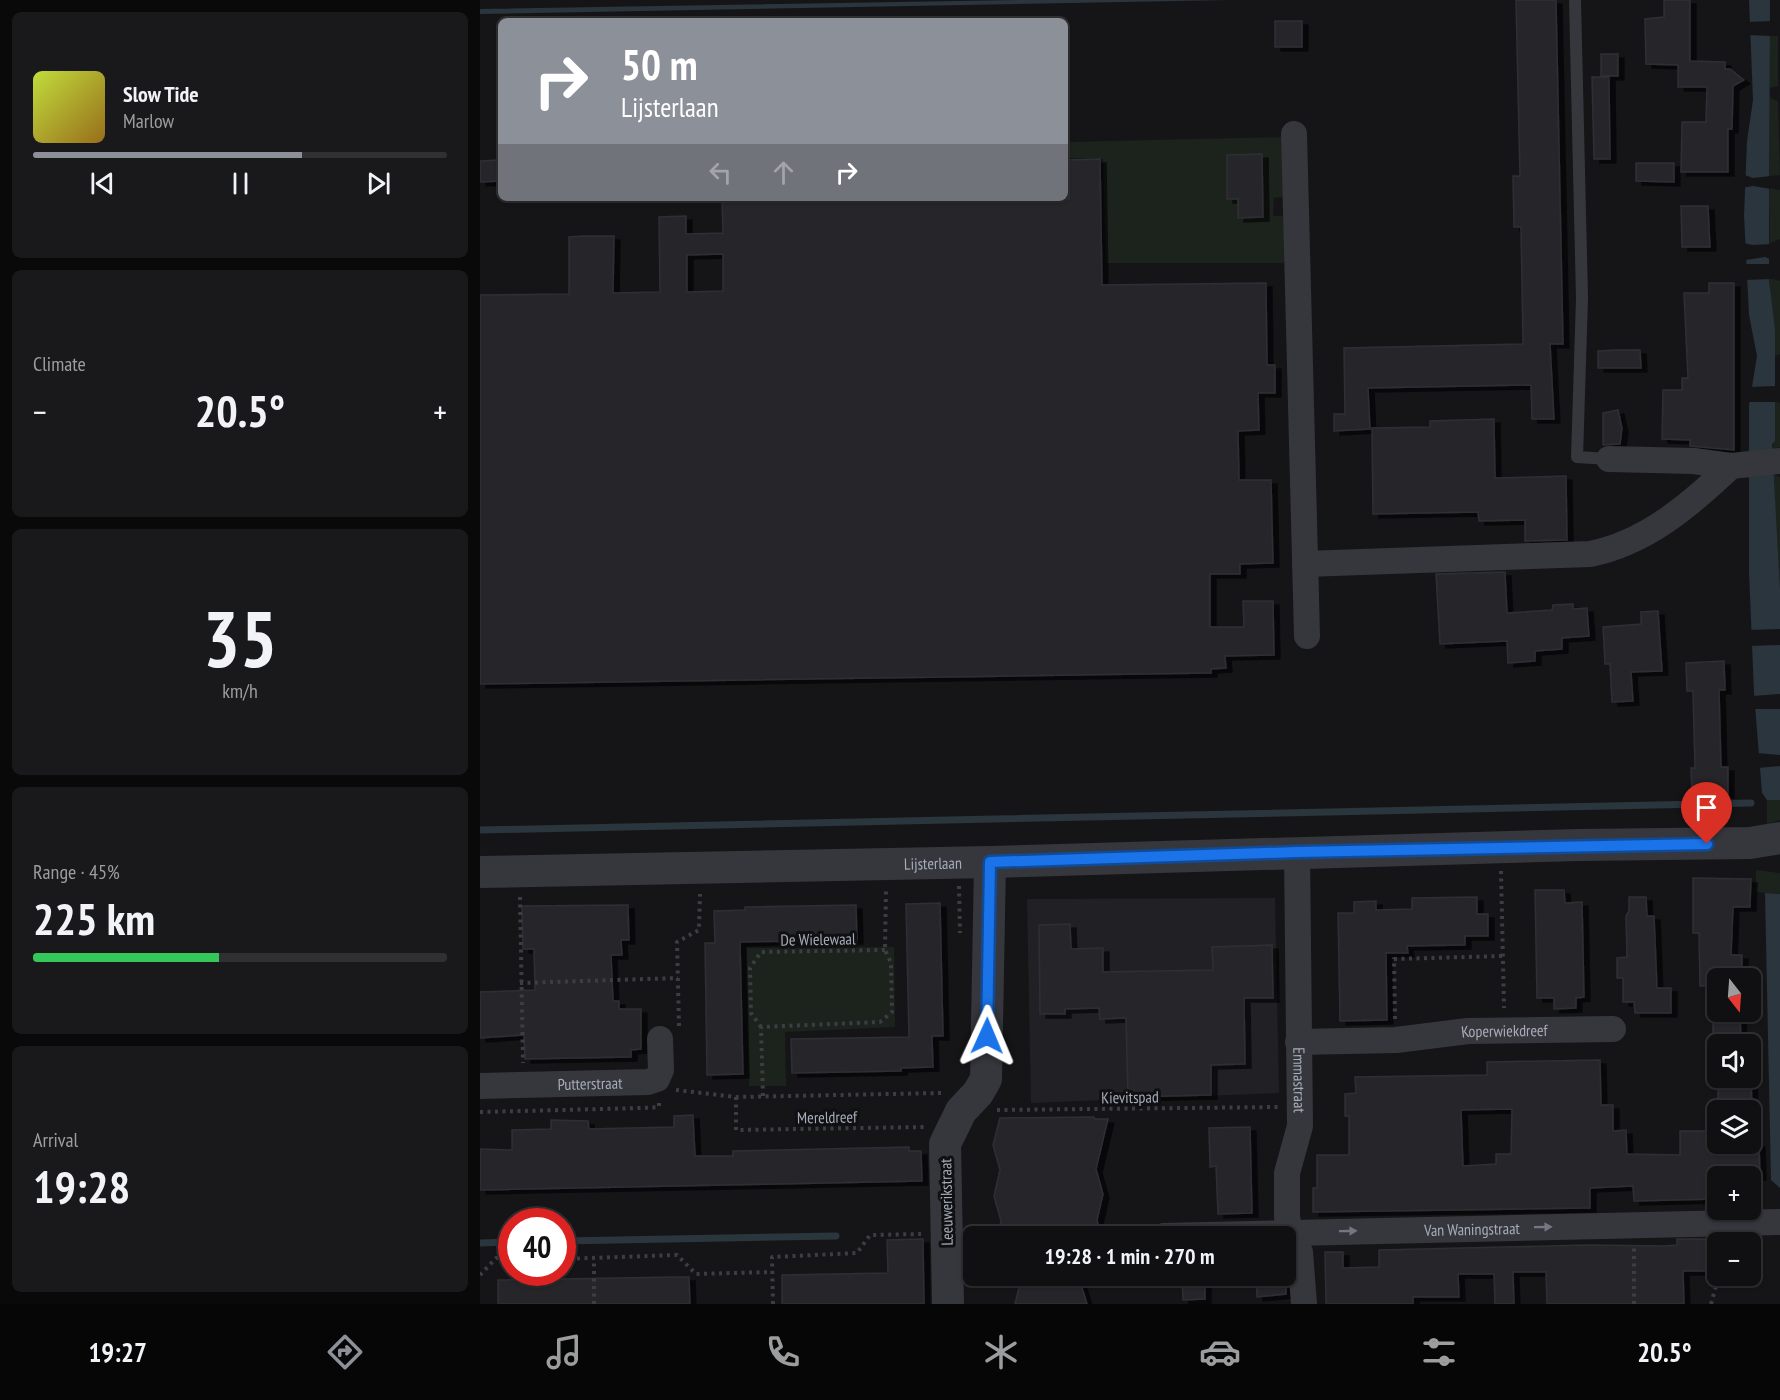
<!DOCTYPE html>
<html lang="en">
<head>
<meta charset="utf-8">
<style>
	body { margin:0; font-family:"PT Sans Narrow",sans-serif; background:#19191b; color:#f1f3f6; height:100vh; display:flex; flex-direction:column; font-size:22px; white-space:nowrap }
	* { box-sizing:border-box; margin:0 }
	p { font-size:20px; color:#9c9d9f }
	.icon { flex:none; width:33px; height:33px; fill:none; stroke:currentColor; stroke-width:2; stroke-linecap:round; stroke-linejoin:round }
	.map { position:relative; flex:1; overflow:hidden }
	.details { display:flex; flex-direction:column; gap:12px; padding:12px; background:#09090a; width:480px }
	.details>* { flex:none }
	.hud { position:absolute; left:18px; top:18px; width:570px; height:183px; border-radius:9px; box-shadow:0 2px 4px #0004,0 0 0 2px #303032; background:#8c9099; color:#fff; overflow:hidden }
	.needle { width:39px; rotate:163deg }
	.controls { position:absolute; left:1227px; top:968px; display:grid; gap:12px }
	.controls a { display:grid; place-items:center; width:54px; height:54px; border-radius:9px; background:#101012; box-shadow:0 2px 4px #0004,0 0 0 2px #303032; font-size:30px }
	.speed { position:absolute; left:18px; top:1208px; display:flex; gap:12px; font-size:30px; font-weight:700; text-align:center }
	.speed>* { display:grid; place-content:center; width:78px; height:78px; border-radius:50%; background:#101012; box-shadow:0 2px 4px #0004,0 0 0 2px #303032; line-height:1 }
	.speed .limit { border:9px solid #d22; background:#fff; color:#111 }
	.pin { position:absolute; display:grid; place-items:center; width:51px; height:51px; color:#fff; margin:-62px -26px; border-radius:50% 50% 50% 0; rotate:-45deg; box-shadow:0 0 6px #0007 }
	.pin .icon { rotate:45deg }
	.me { position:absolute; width:66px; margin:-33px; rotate:1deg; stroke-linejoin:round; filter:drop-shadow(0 0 4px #0008) }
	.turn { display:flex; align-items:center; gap:21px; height:126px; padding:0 24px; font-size:27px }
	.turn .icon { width:78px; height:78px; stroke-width:2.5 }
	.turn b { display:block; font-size:42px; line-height:51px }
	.lanes { display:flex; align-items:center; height:57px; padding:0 24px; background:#0003; justify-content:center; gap:30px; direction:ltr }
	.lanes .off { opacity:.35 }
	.big { font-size:45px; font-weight:700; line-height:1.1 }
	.details .widget { flex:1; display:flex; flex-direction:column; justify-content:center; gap:9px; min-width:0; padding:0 21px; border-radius:9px; background:#19191b }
	.details .dial { align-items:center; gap:0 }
	.dial b { font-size:78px; line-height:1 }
	.song { display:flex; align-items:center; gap:18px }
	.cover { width:72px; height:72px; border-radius:9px; background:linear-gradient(135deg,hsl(70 70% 55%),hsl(40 70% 35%)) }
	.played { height:6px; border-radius:3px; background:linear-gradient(90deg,#8c9099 65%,#303032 65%) }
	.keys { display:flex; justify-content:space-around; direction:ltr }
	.heat { display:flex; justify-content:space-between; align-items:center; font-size:33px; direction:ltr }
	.charge { height:9px; border-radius:4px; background:linear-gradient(90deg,#34c759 45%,#303032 0) }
	.trip { position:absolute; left:483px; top:1226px; width:333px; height:60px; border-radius:9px; background:#101012; box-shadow:0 2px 4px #0004,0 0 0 2px #303032; font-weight:700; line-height:60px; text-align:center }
	.menu { display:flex; height:96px; justify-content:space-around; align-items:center; background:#060607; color:#9c9d9f }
	.menu .icon { width:42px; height:42px }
	.menu .selected { color:#8c9099 }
	.menu b { font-size:27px; color:#f1f3f6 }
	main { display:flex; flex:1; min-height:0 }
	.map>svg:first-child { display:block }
</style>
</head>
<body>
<main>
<section class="details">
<div class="widget">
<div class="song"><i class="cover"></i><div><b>Slow Tide</b><p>Marlow</p></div></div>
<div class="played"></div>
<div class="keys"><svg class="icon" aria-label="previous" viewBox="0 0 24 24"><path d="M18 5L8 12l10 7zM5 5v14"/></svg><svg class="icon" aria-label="pause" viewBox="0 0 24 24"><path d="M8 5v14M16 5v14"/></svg><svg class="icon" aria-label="next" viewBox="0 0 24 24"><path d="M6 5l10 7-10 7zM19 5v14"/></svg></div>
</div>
<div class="widget"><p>Climate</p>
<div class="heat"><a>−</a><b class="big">20.5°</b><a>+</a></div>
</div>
<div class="widget dial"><b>35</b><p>km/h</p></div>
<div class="widget"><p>Range · 45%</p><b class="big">225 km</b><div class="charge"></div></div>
<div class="widget"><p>Arrival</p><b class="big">19:28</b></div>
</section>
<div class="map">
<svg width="1300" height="1304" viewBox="0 0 1300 1304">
	<defs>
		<filter id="shadow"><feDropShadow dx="6" dy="4" stdDeviation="0" flood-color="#0009"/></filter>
	</defs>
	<rect width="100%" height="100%" fill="#151518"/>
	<!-- built -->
	<path fill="#212125" d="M 795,898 L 799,1093 L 551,1103 L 547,899 Z"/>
	<!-- green -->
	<path fill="#1b231c" d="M 1289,36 L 1298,36 L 1298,86 L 1290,88 Z
		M 1290,98 L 1298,101 L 1300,175 L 1290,176 Z
		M 808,137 L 810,196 L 794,198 L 793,216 L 810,216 L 807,260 L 802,263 L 626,263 L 623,159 L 589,158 L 588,142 Z
		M 1290,188 L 1300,190 L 1300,239 L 1290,243 Z
		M 1289,278 L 1300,281 L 1300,354 L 1295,356 Z
		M 1295,401 L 1300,403 L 1300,447 L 1292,450 Z
		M 1292,474 L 1300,477 L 1300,589 L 1293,485 Z
		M 1287,800 L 1300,800 L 1300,820 L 1287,824 Z
		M 1276,870 L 1300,873 L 1300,894 L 1276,892 Z
		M 414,947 L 415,1027 L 305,1032 L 306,1086 L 269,1086 L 266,948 Z"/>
	<!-- water -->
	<path fill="#2a353d" d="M 542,0 L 750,0 L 0,14 L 0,9 Z
		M 1269,0 L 1290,0 L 1289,280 L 1295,330 L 1295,441 L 1292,444 L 1300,589 L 1300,800 L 1287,800 L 1282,793 L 1274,693 L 1269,572 L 1269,405 L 1277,356 L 1269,315 L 1264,215 L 1267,141 L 1273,100 Z
		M 1285,893 L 1300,894 L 1300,1188 L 1291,1180 Z"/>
	<!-- pier -->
	<path fill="#151518" d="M 1292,21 L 1292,36 L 1267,35 L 1268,22 Z
		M 1262,174 L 1273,178 L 1291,176 L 1291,189 L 1273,186 L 1261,188 Z
		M 1264,243 L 1272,245 L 1292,244 L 1292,260 L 1285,257 L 1265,260 Z
		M 1265,264 L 1293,264 L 1292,279 L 1265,280 Z
		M 1296,386 L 1296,402 L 1267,402 L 1269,387 Z
		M 1300,629 L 1300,645 L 1268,646 L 1268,630 Z
		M 1300,694 L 1300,709 L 1272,709 L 1272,696 Z
		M 1276,753 L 1300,755 L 1300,766 L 1277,768 Z"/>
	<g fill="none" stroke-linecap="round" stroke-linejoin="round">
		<!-- stream -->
		<path stroke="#2a353d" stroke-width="7" d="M 0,830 L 1271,803
			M 82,1241 L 356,1236
			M 0,1243 L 32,1242"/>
	</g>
	<!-- building -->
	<path fill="#28282c" stroke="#2f2f34" stroke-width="1.5" fill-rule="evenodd" filter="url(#shadow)" d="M 1036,0 L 1076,0 L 1083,344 L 1070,344 L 1074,419 L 1052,419 L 1051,385 L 888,388 L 890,429 L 854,431 L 854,414 L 865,414 L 864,348 L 1043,344 L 1041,227 L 1034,227 L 1033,176 L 1040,176 Z
		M 1184,0 L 1210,0 L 1210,61 L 1245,62 L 1245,69 L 1250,69 L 1264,80 L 1253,86 L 1252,129 L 1248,129 L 1248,172 L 1201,172 L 1202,122 L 1226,122 L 1227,87 L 1198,87 L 1198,65 L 1166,64 L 1165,19 L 1184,17 Z
		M 795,21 L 822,21 L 822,47 L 795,47 Z
		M 1121,54 L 1138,54 L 1138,76 L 1121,76 Z
		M 1112,77 L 1129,77 L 1130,159 L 1114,159 Z
		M 782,154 L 783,217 L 758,218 L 758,199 L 747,199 L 747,155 Z
		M 620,159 L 622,285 L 786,283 L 787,365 L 795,365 L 795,393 L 778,393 L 779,430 L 758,431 L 759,480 L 791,480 L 793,563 L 760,564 L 760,574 L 730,574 L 730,627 L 764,627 L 763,601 L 793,601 L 794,655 L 745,656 L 746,668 L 731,669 L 731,673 L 0,684 L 0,295 L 89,294 L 89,237 L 104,236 L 134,236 L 133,293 L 180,292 L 179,217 L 206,216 L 206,234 L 243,233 L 242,198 L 589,199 L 589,160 ZM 243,254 L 243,291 L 207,292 L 207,255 Z
		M 19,160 L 21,181 L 0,182 L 0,161 Z
		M 1156,163 L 1194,163 L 1194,182 L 1156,181 Z
		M 1201,206 L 1228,206 L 1230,247 L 1202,247 Z
		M 1229,283 L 1254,283 L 1254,450 L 1210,446 L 1210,440 L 1182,439 L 1183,390 L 1202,390 L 1202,378 L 1208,378 L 1204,293 L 1229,293 Z
		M 1136,350 L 1160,350 L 1161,368 L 1118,368 L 1118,351 Z
		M 1138,410 L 1142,428 L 1140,444 L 1123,445 L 1123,413 Z
		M 1014,419 L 1015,478 L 1086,476 L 1087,540 L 1045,541 L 1045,520 L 999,521 L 998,512 L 893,514 L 892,428 L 950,427 L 950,421 Z
		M 1025,572 L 1027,613 L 1072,610 L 1073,605 L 1093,604 L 1093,609 L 1107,608 L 1109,636 L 1082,638 L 1082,649 L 1055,651 L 1055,661 L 1028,663 L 1027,641 L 960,644 L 956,574 Z
		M 1178,611 L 1182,671 L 1151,672 L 1153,701 L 1132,702 L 1130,664 L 1125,664 L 1123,627 L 1161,624 L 1161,612 Z
		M 1244,661 L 1245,690 L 1239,690 L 1241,767 L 1248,767 L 1248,794 L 1212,795 L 1211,768 L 1215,768 L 1213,691 L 1207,691 L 1206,663 Z
		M 1213,878 L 1271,879 L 1270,907 L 1253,907 L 1251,955 L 1262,955 L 1262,978 L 1238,978 L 1238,986 L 1220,986 L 1219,933 L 1213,933 Z
		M 1055,890 L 1084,890 L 1085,903 L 1102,902 L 1104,997 L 1096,998 L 1096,1008 L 1074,1009 L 1074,998 L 1057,998 Z
		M 997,897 L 997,914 L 1008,914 L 1008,936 L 985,936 L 985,945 L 927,946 L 928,953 L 906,953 L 907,1020 L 860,1021 L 858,913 L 874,913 L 874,902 L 896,901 L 896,910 L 932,909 L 932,898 Z
		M 1149,897 L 1166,897 L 1167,916 L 1174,916 L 1177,988 L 1191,988 L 1191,1013 L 1155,1013 L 1154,1002 L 1143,1002 L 1143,978 L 1137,978 L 1137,958 L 1147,957 L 1146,916 L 1149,911 Z
		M 460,903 L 463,1036 L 452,1036 L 453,1067 L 421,1068 L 421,1071 L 312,1073 L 311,1039 L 429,1037 L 426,904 Z
		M 148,905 L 149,940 L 141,940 L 142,955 L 131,955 L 133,1001 L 139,1001 L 139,1009 L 161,1009 L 161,1049 L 151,1050 L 151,1057 L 45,1059 L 44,1035 L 0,1038 L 0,992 L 55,990 L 54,949 L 43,949 L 42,906 Z
		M 376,905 L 377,940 L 260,942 L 263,1074 L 227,1075 L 225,943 L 235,943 L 234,911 L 265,910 L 265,907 Z
		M 590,924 L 591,949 L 623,948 L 623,972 L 733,970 L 732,947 L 792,945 L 793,998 L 764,998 L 765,1064 L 731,1065 L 731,1095 L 648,1097 L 646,1018 L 620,1019 L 619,1008 L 585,1009 L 585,1014 L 560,1014 L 559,925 Z
		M 1233,1011 L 1260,1011 L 1261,1044 L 1233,1044 Z
		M 1120,1060 L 1121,1105 L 1133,1105 L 1133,1131 L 1146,1130 L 1147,1154 L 1200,1155 L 1200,1131 L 1238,1131 L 1238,1143 L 1279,1143 L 1280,1176 L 1235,1176 L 1236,1199 L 1154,1201 L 1153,1186 L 1110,1188 L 1110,1208 L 833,1212 L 833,1188 L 837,1188 L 837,1155 L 869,1155 L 869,1116 L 865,1116 L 865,1094 L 876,1093 L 875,1077 L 1007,1075 L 1007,1062 ZM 1032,1109 L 1031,1154 L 1016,1154 L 1016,1164 L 983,1166 L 981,1110 Z
		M 1238,1077 L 1271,1077 L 1272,1110 L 1238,1110 Z
		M 213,1115 L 215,1156 L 253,1156 L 253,1151 L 429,1147 L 429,1151 L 441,1151 L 442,1181 L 0,1190 L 0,1149 L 32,1150 L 32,1130 L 71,1129 L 71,1120 L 108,1121 L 109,1129 L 194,1127 L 194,1116 Z
		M 614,1117 L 615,1119 L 628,1119 L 616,1169 L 623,1194 L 617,1220 L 621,1236 L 518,1236 L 521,1221 L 514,1196 L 520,1170 L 513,1145 L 520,1118 Z
		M 770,1127 L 772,1213 L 738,1214 L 736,1166 L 730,1167 L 729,1128 Z
		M 443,1239 L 444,1304 L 302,1304 L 302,1275 L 408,1273 L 407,1240 Z
		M 1197,1239 L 1226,1239 L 1227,1271 L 1203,1271 L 1204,1304 L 1067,1304 L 1066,1272 L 1033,1272 L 1034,1304 L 1015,1304 L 1014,1274 L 978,1274 L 979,1297 L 933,1297 L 933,1304 L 846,1304 L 845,1252 L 863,1252 L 863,1268 L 899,1267 L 899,1250 L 1108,1245 L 1184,1246 L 1197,1245 Z
		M 542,1275 L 598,1275 L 607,1304 L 535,1304 Z
		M 702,1275 L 725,1275 L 725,1299 L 703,1300 Z
		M 776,1275 L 806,1275 L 806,1294 L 777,1297 Z
		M 196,1277 L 209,1277 L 210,1304 L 18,1304 L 18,1280 Z"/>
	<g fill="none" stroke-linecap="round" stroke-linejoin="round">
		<!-- path -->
		<path stroke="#3c3e44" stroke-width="4" stroke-dasharray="3 4.5" stroke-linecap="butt" d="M 1021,871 L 1024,1008
			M 479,886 L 480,933
			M 40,897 L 43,1063
			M 40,983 L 198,978
			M 915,1019 L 914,959 L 1023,956
			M 199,1026 L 197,942 L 219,930 L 220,894
			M 281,1027 L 271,1013 L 270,968 L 281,952 L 405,950
			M 196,1090 L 256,1097 L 461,1093
			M 283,1096 L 281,1027 L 400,1022 L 412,1012 L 411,963 L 405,950 L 406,888
			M 256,1097 L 256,1130 L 444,1127
			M 517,1110 L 798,1107
			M 0,1112 L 162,1108 L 179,1107 L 179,1101
			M 82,1259 L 197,1255 L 216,1274 L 292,1272
			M 0,1275 L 16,1258 L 32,1258
			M 114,1304 L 114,1259
			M 293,1304 L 292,1257 L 377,1253 L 390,1235 L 441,1234
			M 1154,1304 L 1154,1248
			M 1231,1304 L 1239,1275"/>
		<!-- service -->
		<path stroke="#36373d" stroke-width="12" d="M 1095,0 L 1102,298 L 1097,457 L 1129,459"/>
		<!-- minor -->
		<g stroke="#36373d" stroke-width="26">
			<path d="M 814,134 L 827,636"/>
			<path d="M 1129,459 L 1214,461 L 1251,466 L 1300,461"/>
			<path d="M 825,564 L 1110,554 C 1166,543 1210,505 1251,466"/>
			<path id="s1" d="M 817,852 L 820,1126 L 807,1173 L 807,1217 L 810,1232 L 820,1252 L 824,1304"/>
			<path id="s2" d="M 818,1042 L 916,1040 L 988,1031 L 1133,1029"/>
			<path id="s3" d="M 0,1086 L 168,1082 L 177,1079 L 181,1070 L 180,1039"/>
			<path id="s4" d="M 684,1236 L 1300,1222"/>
		</g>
		<!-- tertiary -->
		<g stroke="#36373d" stroke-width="32">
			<path id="s5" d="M 0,872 L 510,862 L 1099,845 L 1270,843 L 1300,838"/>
			<path d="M 468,1304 L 465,1144 L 481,1111 L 498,1093 L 506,1079 L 510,862"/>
		</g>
	</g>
	<!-- one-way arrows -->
	<defs><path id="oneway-solid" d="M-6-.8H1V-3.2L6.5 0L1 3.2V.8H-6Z" transform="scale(1.5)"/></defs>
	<g fill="#747781">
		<use href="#oneway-solid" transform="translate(1063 1227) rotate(-1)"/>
		<use href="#oneway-solid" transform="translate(868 1231) rotate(-1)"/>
	</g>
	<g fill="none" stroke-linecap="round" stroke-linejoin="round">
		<defs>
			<path id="route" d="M 507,1036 L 510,862 L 817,852 L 1227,844"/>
		</defs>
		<!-- route casing -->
		<use href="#route" stroke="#114b97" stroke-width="15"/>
		<!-- route -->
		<use href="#route" stroke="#1a73e8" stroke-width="10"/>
	</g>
	<g text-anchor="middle" stroke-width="6" stroke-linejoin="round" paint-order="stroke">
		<!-- street labels -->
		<g font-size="16" fill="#a6acb9" stroke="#101013">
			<text dy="6" stroke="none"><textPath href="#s5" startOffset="453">Lijsterlaan</textPath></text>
			<text transform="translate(338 939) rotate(-1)" y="6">De Wielewaal</text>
			<text dy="6" stroke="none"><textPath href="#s2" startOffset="207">Koperwiekdreef</textPath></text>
			<text dy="6" stroke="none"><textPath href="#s1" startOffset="228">Emmastraat</textPath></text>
			<text dy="6" stroke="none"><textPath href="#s3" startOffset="110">Putterstraat</textPath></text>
			<text transform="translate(650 1097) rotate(-1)" y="6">Kievitspad</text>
			<text transform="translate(347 1117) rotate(-1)" y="6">Mereldreef</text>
			<text transform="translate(466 1202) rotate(-91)" y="6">Leeuwerikstraat</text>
			<text dy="6" stroke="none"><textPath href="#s4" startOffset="308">Van Waningstraat</textPath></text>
		</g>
	</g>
</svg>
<div class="controls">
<a><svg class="needle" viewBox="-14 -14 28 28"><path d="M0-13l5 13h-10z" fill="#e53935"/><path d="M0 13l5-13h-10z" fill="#9c9d9f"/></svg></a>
<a><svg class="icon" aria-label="sound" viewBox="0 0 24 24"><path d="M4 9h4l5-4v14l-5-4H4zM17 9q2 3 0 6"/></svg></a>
<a><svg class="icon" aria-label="layers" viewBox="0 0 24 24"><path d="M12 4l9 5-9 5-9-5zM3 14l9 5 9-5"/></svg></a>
<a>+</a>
<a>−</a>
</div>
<div class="speed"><div class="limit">40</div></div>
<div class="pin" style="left:1227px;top:844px;background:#d93025"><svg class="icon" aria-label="arrive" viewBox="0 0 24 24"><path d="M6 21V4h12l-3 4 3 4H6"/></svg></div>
<svg class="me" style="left:507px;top:1036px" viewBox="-20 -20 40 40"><path d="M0-17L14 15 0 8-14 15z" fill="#1a73e8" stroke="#fff" stroke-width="4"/></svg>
<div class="trip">19:28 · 1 min · 270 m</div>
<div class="hud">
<div class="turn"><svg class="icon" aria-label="right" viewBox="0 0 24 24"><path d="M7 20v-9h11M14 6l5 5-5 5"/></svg><div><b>50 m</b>Lijsterlaan</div></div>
<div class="lanes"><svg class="icon off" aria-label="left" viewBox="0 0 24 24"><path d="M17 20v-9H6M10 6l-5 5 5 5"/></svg><svg class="icon off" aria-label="ahead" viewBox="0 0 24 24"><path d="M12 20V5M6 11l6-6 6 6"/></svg><svg class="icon" aria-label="right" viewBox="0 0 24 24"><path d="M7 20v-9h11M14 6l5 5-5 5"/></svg></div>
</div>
</div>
</main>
<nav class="menu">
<b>19:27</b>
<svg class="icon selected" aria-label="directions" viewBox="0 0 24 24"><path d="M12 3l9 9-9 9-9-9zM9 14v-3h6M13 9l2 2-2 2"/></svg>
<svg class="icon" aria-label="music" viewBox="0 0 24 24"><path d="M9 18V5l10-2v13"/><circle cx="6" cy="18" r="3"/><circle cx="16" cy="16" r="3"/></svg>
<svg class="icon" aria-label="phone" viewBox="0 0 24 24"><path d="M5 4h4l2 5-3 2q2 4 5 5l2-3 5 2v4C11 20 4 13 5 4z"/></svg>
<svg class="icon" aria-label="climate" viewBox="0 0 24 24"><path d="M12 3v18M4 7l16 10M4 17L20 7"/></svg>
<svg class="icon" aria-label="car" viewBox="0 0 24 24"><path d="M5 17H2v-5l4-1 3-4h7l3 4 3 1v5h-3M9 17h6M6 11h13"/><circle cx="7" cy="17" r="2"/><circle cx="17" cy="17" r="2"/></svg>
<svg class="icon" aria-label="filters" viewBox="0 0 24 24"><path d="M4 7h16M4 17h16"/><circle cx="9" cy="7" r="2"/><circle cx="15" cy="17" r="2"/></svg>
<b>20.5°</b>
</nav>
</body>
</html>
